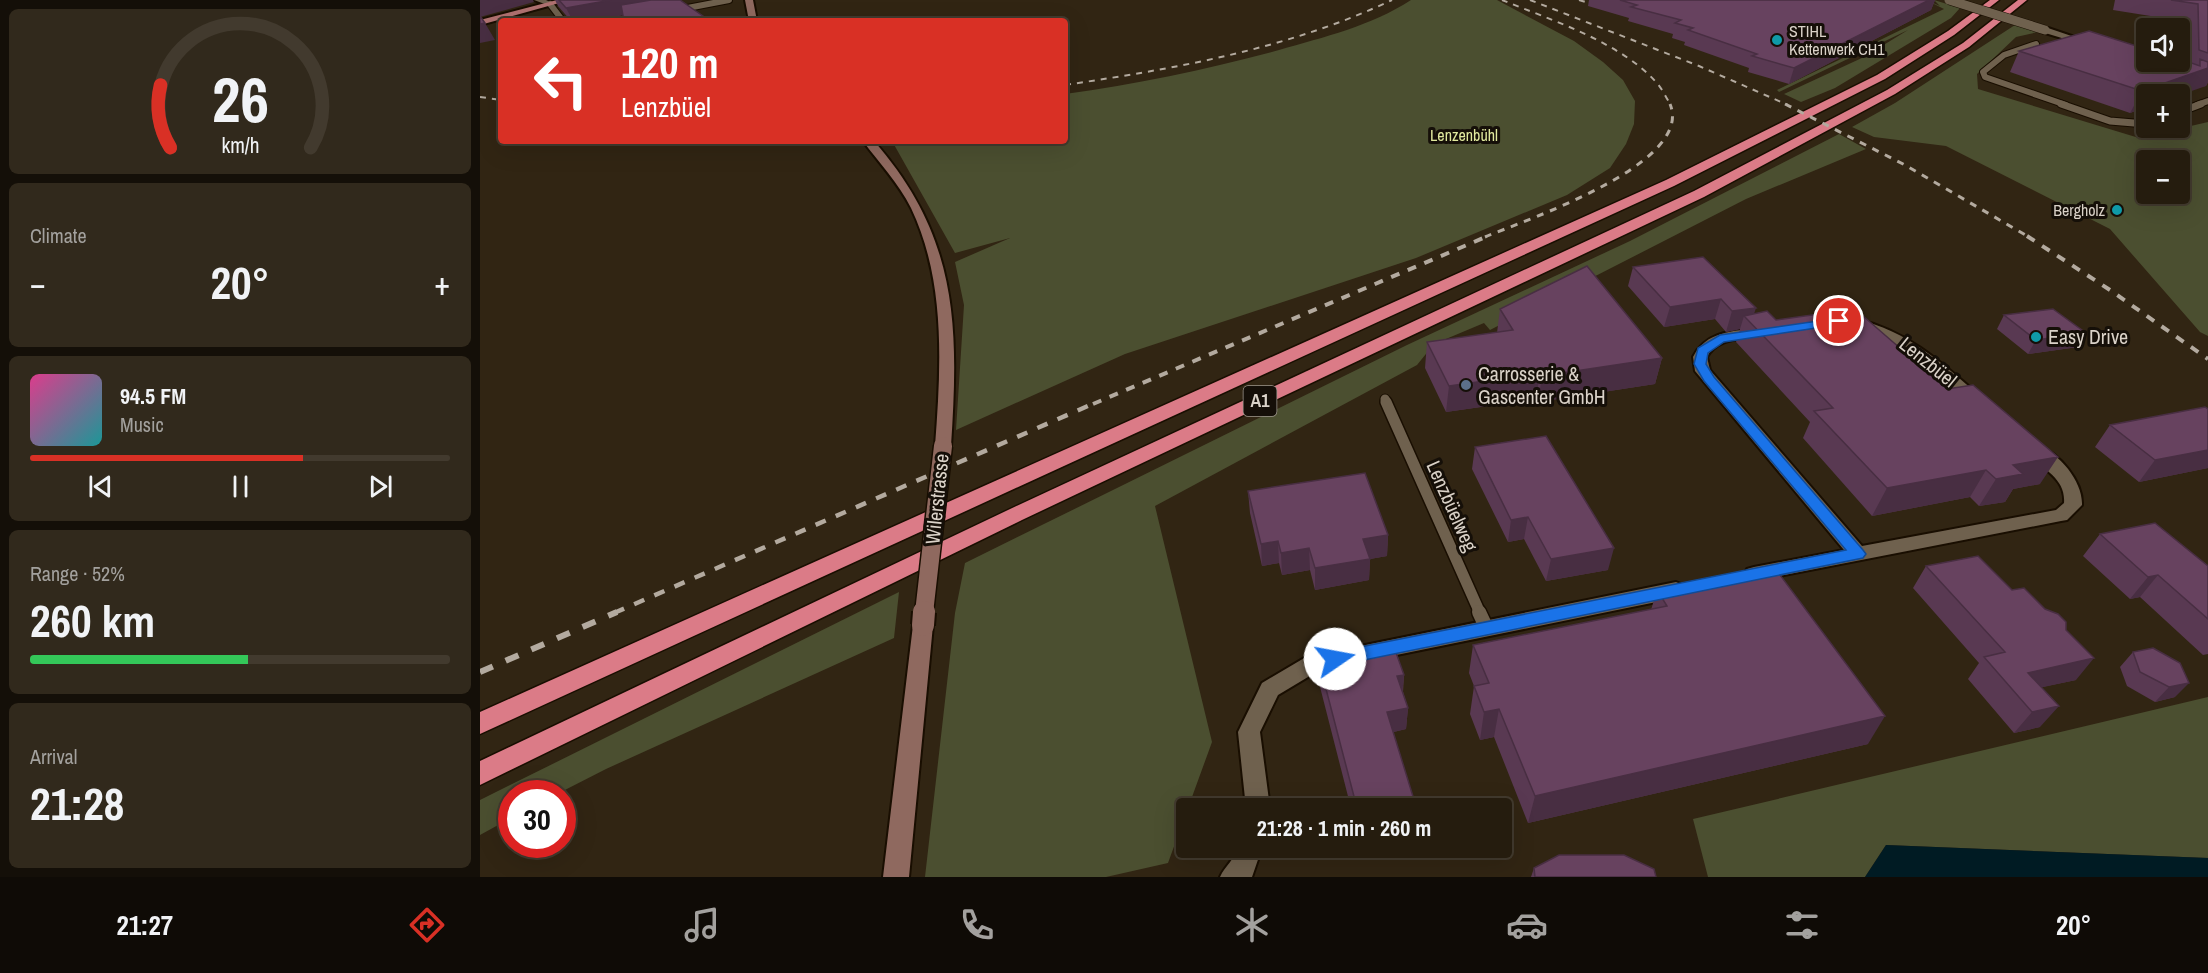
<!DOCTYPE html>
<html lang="en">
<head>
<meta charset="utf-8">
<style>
	body { margin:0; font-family:"Archivo Narrow",sans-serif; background:#31291c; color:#f1f3f6; height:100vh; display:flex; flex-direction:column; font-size:22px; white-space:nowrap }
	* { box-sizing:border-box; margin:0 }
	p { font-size:20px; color:#a3a19e }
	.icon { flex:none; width:33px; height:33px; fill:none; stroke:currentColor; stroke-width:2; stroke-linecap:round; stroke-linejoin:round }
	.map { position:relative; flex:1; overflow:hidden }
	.side { display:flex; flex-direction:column; gap:9px; padding:9px; background:#140f08; width:480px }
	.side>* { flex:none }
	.hud { position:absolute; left:18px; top:18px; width:570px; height:126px; border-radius:6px; box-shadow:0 6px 24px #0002,0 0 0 2px #423a2e; background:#d93025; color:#fff; overflow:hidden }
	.fabs { position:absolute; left:1656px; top:18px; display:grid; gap:12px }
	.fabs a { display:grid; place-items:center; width:54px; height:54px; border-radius:6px; background:#251c0e; box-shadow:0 6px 24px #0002,0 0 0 2px #423a2e; font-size:30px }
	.speed { position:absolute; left:18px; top:780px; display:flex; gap:12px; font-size:30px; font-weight:700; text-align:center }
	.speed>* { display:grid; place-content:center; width:78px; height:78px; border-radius:50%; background:#251c0e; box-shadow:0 6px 24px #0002,0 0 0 2px #423a2e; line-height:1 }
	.speed .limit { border:9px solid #d22; background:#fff; color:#111 }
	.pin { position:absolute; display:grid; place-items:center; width:51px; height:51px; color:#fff; margin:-26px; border:3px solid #fff; border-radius:50%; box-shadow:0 2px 6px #0007 }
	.me { position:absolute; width:66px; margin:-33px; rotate:78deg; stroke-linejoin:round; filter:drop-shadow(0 0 4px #0008) }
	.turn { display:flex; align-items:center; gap:21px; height:126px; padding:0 24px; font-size:27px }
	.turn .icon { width:78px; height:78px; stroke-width:2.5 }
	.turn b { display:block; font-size:42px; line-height:51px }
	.big { font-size:45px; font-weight:800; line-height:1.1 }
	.side .card { flex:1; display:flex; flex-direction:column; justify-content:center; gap:9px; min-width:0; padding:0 21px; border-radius:9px; background:#31291c }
	.side .dial { align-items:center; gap:0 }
	.dial svg { height:156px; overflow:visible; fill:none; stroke:#423a2e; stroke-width:7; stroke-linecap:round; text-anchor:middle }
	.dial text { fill:#f1f3f6; stroke:none }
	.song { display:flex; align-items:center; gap:18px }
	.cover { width:72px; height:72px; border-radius:9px; background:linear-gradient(135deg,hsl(330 70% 55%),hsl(180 70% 35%)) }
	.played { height:6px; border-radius:3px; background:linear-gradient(90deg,#d93025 65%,#423a2e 65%) }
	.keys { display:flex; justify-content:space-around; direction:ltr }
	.heat { display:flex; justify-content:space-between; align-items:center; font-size:33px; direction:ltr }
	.charge { height:9px; border-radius:4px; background:linear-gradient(90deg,#34c759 52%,#423a2e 0) }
	.trip { position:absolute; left:696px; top:798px; width:336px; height:60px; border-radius:6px; background:#251c0e; box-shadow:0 6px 24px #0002,0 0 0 2px #423a2e; font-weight:800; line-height:60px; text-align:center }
	.dock { display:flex; height:96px; justify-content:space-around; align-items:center; background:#0f0b06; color:#a3a19e }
	.dock .icon { width:42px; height:42px }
	.dock .active { color:#d93025 }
	.dock b { font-size:27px; color:#f1f3f6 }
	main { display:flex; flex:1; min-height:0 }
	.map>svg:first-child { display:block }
</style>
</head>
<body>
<main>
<section class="side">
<div class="card dial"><svg viewBox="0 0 100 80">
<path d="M14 69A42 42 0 1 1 86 69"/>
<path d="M14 69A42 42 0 0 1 9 37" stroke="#d93025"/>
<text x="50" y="56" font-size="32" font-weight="700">26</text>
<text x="50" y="72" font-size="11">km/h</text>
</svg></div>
<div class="card"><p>Climate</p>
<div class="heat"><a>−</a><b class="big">20°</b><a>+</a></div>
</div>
<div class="card">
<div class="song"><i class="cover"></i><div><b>94.5 FM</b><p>Music</p></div></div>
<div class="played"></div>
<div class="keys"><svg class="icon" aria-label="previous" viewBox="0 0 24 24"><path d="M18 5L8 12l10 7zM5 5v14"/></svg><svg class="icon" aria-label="pause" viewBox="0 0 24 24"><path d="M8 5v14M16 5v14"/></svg><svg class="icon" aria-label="next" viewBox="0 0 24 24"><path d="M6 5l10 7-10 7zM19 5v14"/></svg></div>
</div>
<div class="card"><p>Range · 52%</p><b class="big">260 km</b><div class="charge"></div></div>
<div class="card"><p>Arrival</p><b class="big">21:28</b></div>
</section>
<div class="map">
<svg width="1728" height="877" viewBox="0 0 1728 877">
	<rect width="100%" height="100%" fill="#312513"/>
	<!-- green -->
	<path fill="#4b4f30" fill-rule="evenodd" d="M 931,0 L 1017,0 L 1094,41 L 1123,62 L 1143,80 L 1155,101 L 1154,124 L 1146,144 L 1130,168 L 1087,195 L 936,258 L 645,354 L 476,430 L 484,305 L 475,262 L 530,238 L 475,253 L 412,141 L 585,141 L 585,94 C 657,84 729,69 799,50 C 844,37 891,26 931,0 Z
		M 1446,0 L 1460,6 L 1454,0 L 1480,8 L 1471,18 L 1355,88 L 1321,102 L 1304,94 L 1384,57 L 1428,30 L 1299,92 L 1297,90 L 1464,9 Z
		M 1535,25 L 1558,32 L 1536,37 L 1497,74 L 1498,89 L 1659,138 L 1728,122 L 1728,336 L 1720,332 L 1630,229 L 1466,146 L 1394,137 L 1372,127 L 1415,103 ZM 1666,160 L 1700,160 L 1700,194 L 1666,194 Z
		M 1359,134 L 1386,149 L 1266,199 L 1010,330 L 1004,323 L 954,344 L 937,365 L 675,506 L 732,742 L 688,863 L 626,877 L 445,877 L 475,613 L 485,563 L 927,345 L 1150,241 Z
		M 419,592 L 414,638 L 126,769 L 79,793 L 32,794 L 31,818 L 0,835 L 0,800 Z
		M 1728,697 L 1728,858 L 1406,845 L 1385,877 L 1228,877 L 1213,819 Z"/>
	<!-- water -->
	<path fill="#001b23" d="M 1406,845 L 1728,858 L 1728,877 L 1385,877 Z"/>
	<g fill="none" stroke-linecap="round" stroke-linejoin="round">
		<defs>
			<path id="service-far4" d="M 70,4 L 83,21
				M 197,10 L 249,0
				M 140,21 L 158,18
				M 1556,44 L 1524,55 L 1503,72 L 1505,77 L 1586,105
				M 1717,105 L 1728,101"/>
			<path id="service-far3" d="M 1581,104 L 1630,121 L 1666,124
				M 1700,112 L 1721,104"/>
			<path id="service-far2" d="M 905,399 L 907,404"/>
			<path id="service-far1" d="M 906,402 L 1000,613"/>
			<path id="service" d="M 999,612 L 1006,627"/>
			<path id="minor" d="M 54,0 L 66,0 L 74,4 L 70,6 Z
				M 1376,319 C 1428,331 1462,363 1502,398 L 1504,401 L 1502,404 L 1490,404 C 1453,371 1421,338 1371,326 L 1369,323 Z
				M 1279,328 L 1286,332 L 1284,335 C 1264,340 1238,336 1227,357 L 1230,370 L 1382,546 L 1576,510 L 1584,503 C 1586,477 1561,470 1549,452 L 1557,446 C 1580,453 1603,482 1602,505 L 1587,520 L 1581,521 L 1274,581 L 1267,579 L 1264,574 L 1267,569 L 1274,567 L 1364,550 L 1215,371 L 1213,357 C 1226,331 1253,331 1279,328 Z
				M 1196,582 L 1203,585 L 1206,590 L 1203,595 L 1196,598 L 838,671 L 798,695 L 780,732 L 790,808 L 766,808 L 758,732 L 782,683 L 826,657 Z
				M 758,848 L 782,848 L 772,877 L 740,877 C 745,866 754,860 758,848 Z"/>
			<path id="tertiary" d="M 1562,28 L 1568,28 L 1612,43 L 1608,46 L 1562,32 Z"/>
			<path id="secondary" d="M 265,0 L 273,0 L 277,21 L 269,21 Z
				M 383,141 L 394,141 C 478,237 479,325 471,446 L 463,452 L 455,446 C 461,367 466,281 431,208 C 418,182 399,163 383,141 Z
				M 443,617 L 450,619 L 453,625 L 429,877 L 403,877 L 433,625 L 436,619 Z"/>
			<path id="primary" d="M 77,0 L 90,0 L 0,25 L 0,20 Z"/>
			<path id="motorway" d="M 1510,0 L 1519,0 L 1474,35 L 1405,79 L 1194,186 L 0,734 L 0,712 L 1186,180 L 1397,75 L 1468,31 Z
				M 1538,0 L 1547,0 L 1489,47 L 1415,94 L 1224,197 L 542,520 L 0,785 L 0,761 L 528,510 L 1214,191 L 1407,90 L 1483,43 Z"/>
		</defs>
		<!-- service-far4 casing -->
		<use href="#service-far4" stroke="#190e01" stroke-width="8"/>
		<!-- service-far3 casing -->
		<use href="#service-far3" stroke="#190e01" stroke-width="9"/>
		<!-- service-far2 casing -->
		<use href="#service-far2" stroke="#190e01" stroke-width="11"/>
		<!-- service-far1 casing -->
		<use href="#service-far1" stroke="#190e01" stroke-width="14"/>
		<!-- service casing -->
		<use href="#service" stroke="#190e01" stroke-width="17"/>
		<!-- minor casing -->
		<use href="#minor" stroke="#190e01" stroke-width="4"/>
		<!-- tertiary casing -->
		<use href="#tertiary" stroke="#190e01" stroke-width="4"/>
		<!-- secondary casing -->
		<use href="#secondary" stroke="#190e01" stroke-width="4"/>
		<!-- primary casing -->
		<use href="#primary" stroke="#190e01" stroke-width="4"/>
		<!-- motorway casing -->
		<use href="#motorway" stroke="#190e01" stroke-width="3"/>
		<!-- service-far4 -->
		<use href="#service-far4" stroke="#6f614e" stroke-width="6"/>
		<!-- service-far3 -->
		<use href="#service-far3" stroke="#6f614e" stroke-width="7"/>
		<!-- service-far2 -->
		<use href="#service-far2" stroke="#6f614e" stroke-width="9"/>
		<!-- service-far1 -->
		<use href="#service-far1" stroke="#6f614e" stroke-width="11"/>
		<!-- service -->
		<use href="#service" stroke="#6f614e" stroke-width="14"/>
		<!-- minor -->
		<use href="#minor" fill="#6f614e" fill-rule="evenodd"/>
		<!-- tertiary -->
		<use href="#tertiary" fill="#6f614e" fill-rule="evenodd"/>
		<!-- secondary -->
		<use href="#secondary" fill="#8f695f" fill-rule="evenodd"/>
		<!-- primary -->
		<use href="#primary" fill="#b07170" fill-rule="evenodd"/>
		<!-- motorway -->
		<use href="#motorway" fill="#db7b87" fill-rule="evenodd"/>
		<!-- rail-far4 -->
		<path stroke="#b3aa9f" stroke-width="2" stroke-dasharray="6 6" stroke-linecap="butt" d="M 1022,0 C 1071,20 1140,42 1176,82 C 1182,88 1186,98 1191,105
			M 1050,0 L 1219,66 L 1308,105
			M 1099,0 L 1112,4
			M 585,85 C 698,68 808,49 912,0
			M 0,97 L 21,100"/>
		<!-- rail-far3 -->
		<path stroke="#b3aa9f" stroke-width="3" stroke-dasharray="7 7" stroke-linecap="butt" d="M 1305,104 L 1425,165 L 1549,237
			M 1005,237 C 1045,220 1215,164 1190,104"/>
		<!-- rail-far2 -->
		<path stroke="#b3aa9f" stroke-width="4" stroke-dasharray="9 9" stroke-linecap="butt" d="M 1547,236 L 1630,290 L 1728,359
			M 613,404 L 1008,236"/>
		<!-- rail-far1 -->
		<path stroke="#b3aa9f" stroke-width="4.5" stroke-dasharray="11 11" stroke-linecap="butt" d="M 134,613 L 617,402"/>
		<!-- rail -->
		<path stroke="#b3aa9f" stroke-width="6" stroke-dasharray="14 14" stroke-linecap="butt" d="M 0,672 L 137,612"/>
		<defs>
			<path id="tertiary-bridge" d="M 1469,0 L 1565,30"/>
			<path id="secondary-bridge-far1" d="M 444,613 L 463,446"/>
			<path id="secondary-bridge" d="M 443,625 L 444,612"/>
		</defs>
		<!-- tertiary-bridge casing -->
		<use href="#tertiary-bridge" stroke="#190e01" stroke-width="10" stroke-linecap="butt"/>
		<!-- secondary-bridge-far1 casing -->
		<use href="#secondary-bridge-far1" stroke="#190e01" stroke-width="21" stroke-linecap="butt"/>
		<!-- secondary-bridge casing -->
		<use href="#secondary-bridge" stroke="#190e01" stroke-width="26" stroke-linecap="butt"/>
		<!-- tertiary-bridge -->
		<use href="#tertiary-bridge" stroke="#6f614e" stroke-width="9"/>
		<!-- secondary-bridge-far1 -->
		<use href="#secondary-bridge-far1" stroke="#8f695f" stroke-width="18"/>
		<!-- secondary-bridge -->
		<use href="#secondary-bridge" stroke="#8f695f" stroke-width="22"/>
	</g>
	<!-- wall -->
	<path fill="#593952" d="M 75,0 L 200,0 L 143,15 L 111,21 L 91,21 L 78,6 Z
		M 1109,0 L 1455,0 L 1451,10 L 1309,84 L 1268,72 L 1269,68 L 1204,45 L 1205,42 L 1192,38 L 1193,34 L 1148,21 L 1149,18 L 1108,6 Z
		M 1635,0 L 1728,0 L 1728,82 L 1726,86 L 1666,94 L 1666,107 L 1650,113 L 1530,72 L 1539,51 L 1708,62 L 1708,22 L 1633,10 Z
		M 1223,257 L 1274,314 L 1296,320 L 1560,484 L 1533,489 L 1525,502 L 1499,506 L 1490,497 L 1392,516 L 1323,438 L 1330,422 L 1256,342 L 1260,329 L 1246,332 L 1235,319 L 1184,327 L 1148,286 L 1153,267 Z
		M 1020,309 L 1182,358 L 1175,384 L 1058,402 L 1056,399 L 966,412 L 945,368 L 947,342 L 1017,333 Z
		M 1524,315 L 1598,347 L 1548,354 L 1517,329 Z
		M 1728,409 L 1728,468 L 1659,482 L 1615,447 L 1630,425 Z
		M 995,447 L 1128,570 L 1066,581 L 1044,539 L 1028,542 L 992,469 Z
		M 768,491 L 908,535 L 907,556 L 890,559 L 889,580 L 835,590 L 830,570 L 802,575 L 799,563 L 782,566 L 770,513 Z
		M 1620,534 L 1728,566 L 1728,654 L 1723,655 L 1660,597 L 1650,599 L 1603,556 Z
		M 1446,566 L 1532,590 L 1586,630 L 1596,680 L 1562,687 L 1560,727 L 1534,733 L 1488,679 L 1499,663 L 1433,588 Z
		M 1177,590 L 1388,744 L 1048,823 L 1014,737 L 1000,740 L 990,714 L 994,686 L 989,673 L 993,645 L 1171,610 Z
		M 1673,648 L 1695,697 L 1675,702 L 1647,686 L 1640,667 L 1653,652 Z
		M 839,662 L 924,675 L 923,692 L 928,708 L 926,729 L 913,732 L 934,808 L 871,808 L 839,683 Z
		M 1054,868 L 1176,877 L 1051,877 Z"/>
	<!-- shaded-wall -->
	<path fill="#482e42" d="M 0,0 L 53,0 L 54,2 L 0,17 Z
		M 131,0 L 186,0 L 189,6 L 111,21 L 93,21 L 86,8 Z
		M 1449,0 L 1455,0 L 1451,10 L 1309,84 L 1314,68 Z
		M 5,23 L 15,40 L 0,43 L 0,24 Z
		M 1728,68 L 1728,82 L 1726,86 L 1700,95 L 1666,94 L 1666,107 L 1650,113 L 1662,91 Z
		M 1241,299 L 1235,319 L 1184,327 L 1190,307 Z
		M 1276,308 L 1271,323 L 1264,316 L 1260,329 L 1246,332 L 1252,311 Z
		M 1606,333 L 1598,347 L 1548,354 L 1556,340 Z
		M 1182,358 L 1175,384 L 1058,402 L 1062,376 Z
		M 1060,373 L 1056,399 L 966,412 L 969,386 Z
		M 1728,450 L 1728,468 L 1659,482 L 1675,460 Z
		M 1578,457 L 1560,484 L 1533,489 L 1525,502 L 1499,506 L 1516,479 L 1533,465 Z
		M 1506,470 L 1490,497 L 1392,516 L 1407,488 Z
		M 1048,517 L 1044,539 L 1028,542 L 1031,520 Z
		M 908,535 L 907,556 L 890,559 L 889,580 L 835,590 L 835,568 L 883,539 Z
		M 798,541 L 799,563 L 782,566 L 781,544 Z
		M 829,548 L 830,570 L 802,575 L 801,553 Z
		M 1134,548 L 1128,570 L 1066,581 L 1071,559 Z
		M 1678,575 L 1660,597 L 1650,599 L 1668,577 Z
		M 1614,658 L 1596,680 L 1535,693 L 1548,673 Z
		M 924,675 L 922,696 L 917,676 Z
		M 1709,683 L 1695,697 L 1675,702 L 1689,687 Z
		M 1579,706 L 1560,727 L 1534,733 L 1552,712 Z
		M 928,708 L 926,729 L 906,734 L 907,712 Z
		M 1019,709 L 1014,737 L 1000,740 L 1004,712 Z
		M 1405,716 L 1388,744 L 1048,823 L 1055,796 Z
		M 935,803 L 934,808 L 910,808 Z"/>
	<!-- building -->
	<path fill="#67425f" stroke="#482e42" stroke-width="1.5" d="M 79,0 L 131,0 L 86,8 Z
		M 171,0 L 200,0 L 230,21 L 144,21 L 141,5 Z
		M 1140,0 L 1449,0 L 1314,68 L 1272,56 L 1277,54 L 1208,30 L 1213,28 L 1195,23 L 1201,20 L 1151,7 L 1157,5 Z
		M 1691,0 L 1728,0 L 1728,53 L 1719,50 L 1718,4 Z
		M 0,16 L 5,23 L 0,24 Z
		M 1609,31 L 1666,49 L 1666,62 L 1700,62 L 1700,59 L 1720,66 L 1720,59 L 1728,62 L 1728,68 L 1662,91 L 1539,51 Z
		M 1223,257 L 1276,308 L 1252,311 L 1241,299 L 1190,307 L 1153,267 Z
		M 1107,266 L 1182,358 L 1062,376 L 1060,373 L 969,386 L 947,342 L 1033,330 L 1020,309 Z
		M 1375,309 L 1467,389 L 1493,385 L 1578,457 L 1533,465 L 1543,474 L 1516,479 L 1506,470 L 1407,488 L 1334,411 L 1353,408 L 1264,316 L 1287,311 L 1296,320 Z
		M 1573,309 L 1606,333 L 1556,340 L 1524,315 Z
		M 1725,407 L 1728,409 L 1728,450 L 1675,460 L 1630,425 Z
		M 1066,436 L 1134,548 L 1071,559 L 1048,517 L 1031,520 L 995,447 Z
		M 885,473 L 908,535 L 883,539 L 890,559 L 835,568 L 829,548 L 801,553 L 798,541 L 781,544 L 768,491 Z
		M 1675,523 L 1728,566 L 1728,619 L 1678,575 L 1668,577 L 1620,534 Z
		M 1498,556 L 1532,590 L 1544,588 L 1565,609 L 1578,614 L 1586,622 L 1586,630 L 1614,658 L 1548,673 L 1579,706 L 1552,712 L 1504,657 L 1525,652 L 1446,566 Z
		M 1294,567 L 1405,716 L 1055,796 L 1019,709 L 1004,712 L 994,686 L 1009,683 L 993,645 L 1187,606 L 1177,590 Z
		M 914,647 L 924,675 L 917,676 L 928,708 L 907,712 L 935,803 L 910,808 L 877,808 L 839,662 Z
		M 1673,648 L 1700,663 L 1709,683 L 1689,687 L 1660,672 L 1653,652 Z
		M 1079,855 L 1144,855 L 1174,869 L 1176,877 L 1055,877 L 1054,868 Z"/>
	<!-- route -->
	<path fill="#1a73e8" stroke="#114b97" stroke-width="1.5" d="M 1359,318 L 1365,321 L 1363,324 L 1244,342 L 1228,353 L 1226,364 L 1234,377 L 1383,550 L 1386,554 L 1383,558 L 855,666 L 849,664 L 846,659 L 849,654 L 855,652 L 1366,550 L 1224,381 L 1214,364 L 1218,348 L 1240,335 Z"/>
	<!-- markers -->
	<g fill="#0f9aa8" stroke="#150f08" stroke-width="2">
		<circle cx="1297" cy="40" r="6"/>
		<circle cx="1637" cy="210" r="6"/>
		<circle cx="1556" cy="337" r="6"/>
	</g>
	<circle fill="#5c6f8a" stroke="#150f08" stroke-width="2" cx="986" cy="385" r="6"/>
	<g text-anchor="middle" stroke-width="6" stroke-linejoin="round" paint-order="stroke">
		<!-- far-poi labels -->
		<g font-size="16" fill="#dad2c8" stroke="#150f08" text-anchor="start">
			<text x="1309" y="37">STIHL<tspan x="1309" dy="18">Kettenwerk CH1</tspan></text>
			<text x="1625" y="216" text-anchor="end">Bergholz</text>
		</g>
		<!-- far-park labels -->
		<g font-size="16" fill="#e1e99e" stroke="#150f08">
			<text x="984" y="141">Lenzenbühl</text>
		</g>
		<!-- shield labels -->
		<rect fill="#150f08" stroke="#9f988e" stroke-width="1.5" x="763.5" y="386" width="33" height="30" rx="4.5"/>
		<g font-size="18" font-weight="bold" fill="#dad2c8">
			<text x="780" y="407">A1</text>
		</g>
		<!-- poi labels -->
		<g font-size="20" fill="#dad2c8" stroke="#150f08" text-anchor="start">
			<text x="1568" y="344">Easy Drive</text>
			<text x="998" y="381">Carrosserie &amp;<tspan x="998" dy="23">Gascenter GmbH</tspan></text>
		</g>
		<!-- street labels -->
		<g font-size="20" fill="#dad2c8" stroke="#150f08">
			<text transform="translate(1448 362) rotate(39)" y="7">Lenzbüel</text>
			<text transform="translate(457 499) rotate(-84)" y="7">Wilerstrasse</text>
			<text transform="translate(972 506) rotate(66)" y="7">Lenzbüelweg</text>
		</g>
	</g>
</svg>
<div class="fabs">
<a><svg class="icon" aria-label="sound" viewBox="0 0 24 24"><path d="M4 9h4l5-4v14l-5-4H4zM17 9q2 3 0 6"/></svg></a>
<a>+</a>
<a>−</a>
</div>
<div class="speed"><div class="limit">30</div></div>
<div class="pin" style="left:1359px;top:321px;background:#d93025"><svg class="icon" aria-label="arrive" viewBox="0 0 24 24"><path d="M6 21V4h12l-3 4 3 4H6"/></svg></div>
<svg class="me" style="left:855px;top:659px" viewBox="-20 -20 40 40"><circle r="19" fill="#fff"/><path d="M0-13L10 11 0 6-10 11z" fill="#1a73e8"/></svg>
<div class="trip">21:28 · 1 min · 260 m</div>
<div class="hud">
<div class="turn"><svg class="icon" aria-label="left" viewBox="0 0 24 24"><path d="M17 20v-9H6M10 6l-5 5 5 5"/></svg><div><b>120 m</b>Lenzbüel</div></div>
</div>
</div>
</main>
<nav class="dock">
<b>21:27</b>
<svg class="icon active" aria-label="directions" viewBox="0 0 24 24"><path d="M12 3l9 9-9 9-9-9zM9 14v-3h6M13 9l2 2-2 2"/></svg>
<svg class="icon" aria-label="music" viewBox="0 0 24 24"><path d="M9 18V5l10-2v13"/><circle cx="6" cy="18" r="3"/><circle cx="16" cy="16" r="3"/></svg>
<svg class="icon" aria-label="phone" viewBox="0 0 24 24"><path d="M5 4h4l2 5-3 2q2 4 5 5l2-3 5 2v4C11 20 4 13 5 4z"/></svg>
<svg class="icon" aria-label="climate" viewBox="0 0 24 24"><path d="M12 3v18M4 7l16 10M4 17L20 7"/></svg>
<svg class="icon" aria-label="car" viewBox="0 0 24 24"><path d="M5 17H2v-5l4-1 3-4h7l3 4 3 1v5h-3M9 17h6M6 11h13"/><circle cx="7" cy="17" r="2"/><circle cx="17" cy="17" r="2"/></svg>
<svg class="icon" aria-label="filters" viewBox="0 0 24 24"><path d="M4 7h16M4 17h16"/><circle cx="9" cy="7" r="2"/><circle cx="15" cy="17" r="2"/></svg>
<b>20°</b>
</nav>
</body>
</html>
